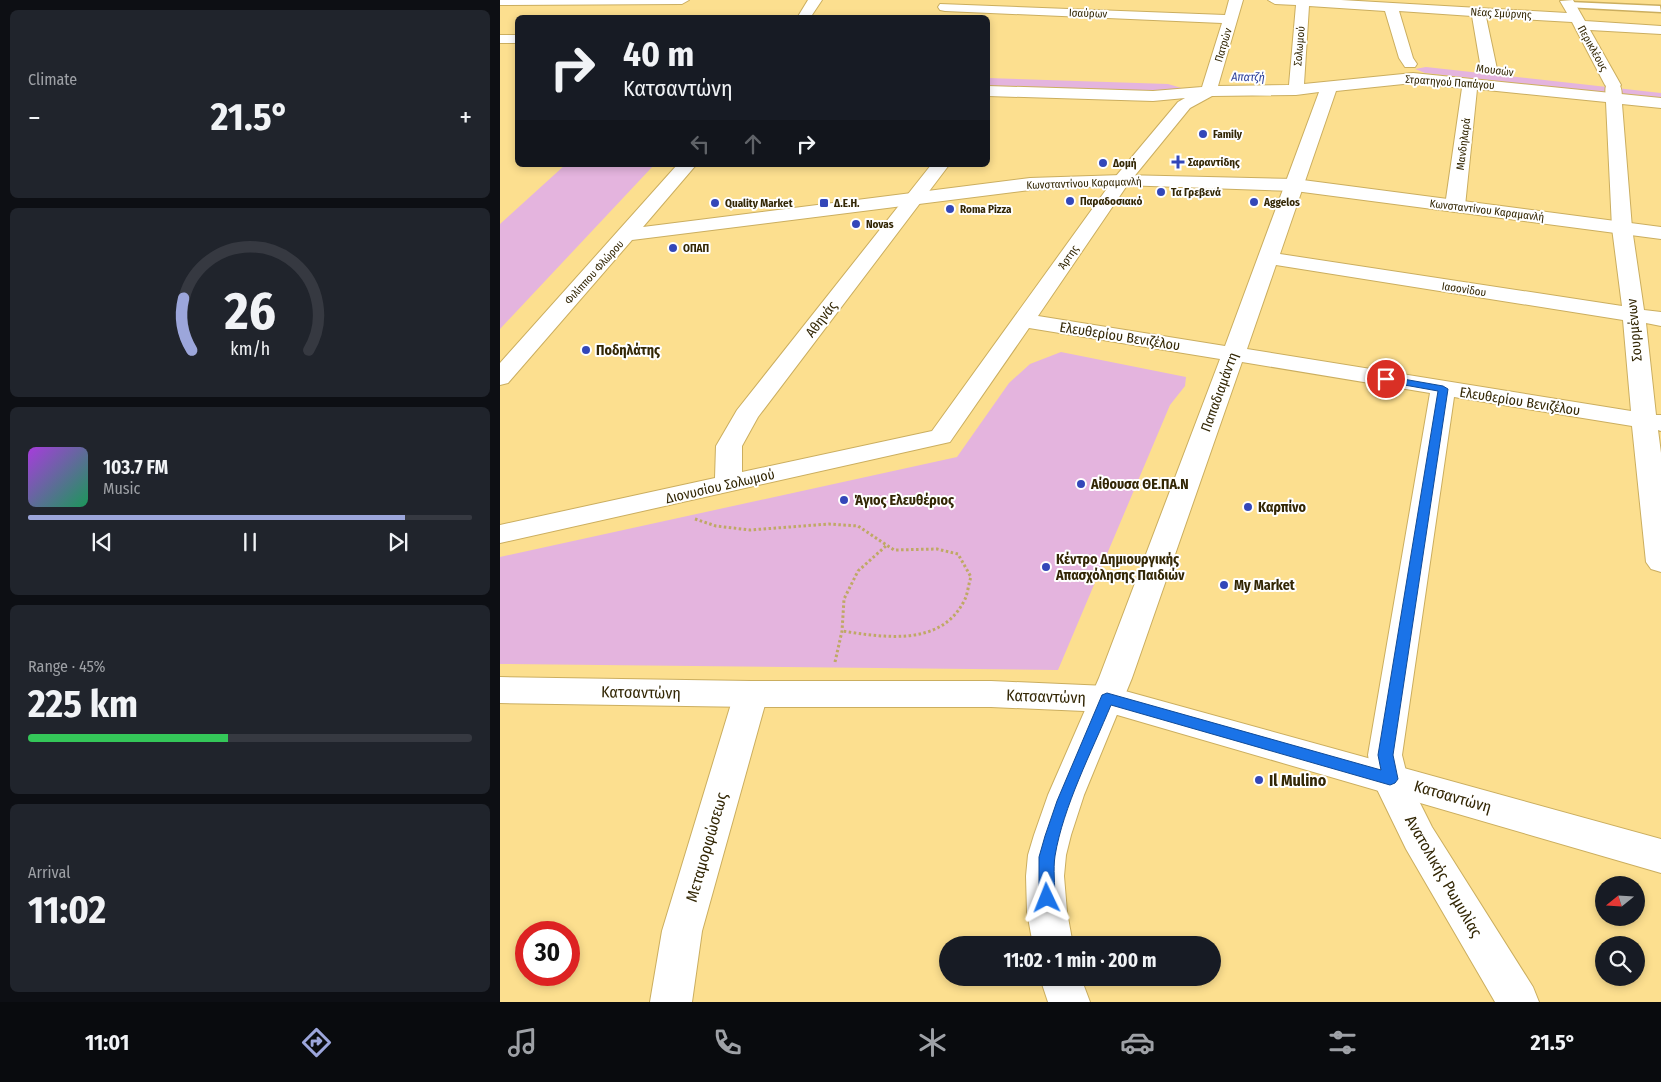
<!DOCTYPE html>
<html lang="en">
<head>
<meta charset="utf-8">
<style>
	body { margin:0; font-family:"Fira Sans Condensed",sans-serif; background:#20242c; color:#f1f3f6; height:100vh; display:flex; flex-direction:column; font-size:19px; white-space:nowrap }
	* { box-sizing:border-box; margin:0 }
	p { font-size:16px; color:#9ea1a6 }
	.icon { flex:none; width:28px; height:28px; fill:none; stroke:currentColor; stroke-width:2; stroke-linecap:round; stroke-linejoin:round }
	.map { position:relative; flex:1; overflow:hidden }
	.drawer { display:flex; flex-direction:column; gap:10px; padding:10px; background:#0d0f14; width:500px }
	.drawer>* { flex:none }
	.top-card { position:absolute; left:15px; top:15px; width:475px; height:152px; border-radius:8px; box-shadow:0 2px 8px #0003; background:#171b24; color:#f1f3f6; overflow:hidden }
	.needle { width:32px; rotate:252deg }
	.buttons { position:absolute; left:1095px; top:876px; display:grid; gap:10px }
	.buttons a { display:grid; place-items:center; width:50px; height:50px; border-radius:50%; background:#171b24; box-shadow:0 2px 8px #0003; font-size:25px }
	.speed { position:absolute; left:15px; top:921px; display:flex; gap:10px; font-size:25px; font-weight:700; text-align:center }
	.speed>* { display:grid; place-content:center; width:65px; height:65px; border-radius:50%; background:#171b24; box-shadow:0 2px 8px #0003; line-height:1 }
	.speed .limit { border:8px solid #d22; background:#fff; color:#111 }
	.pin { position:absolute; display:grid; place-items:center; width:42px; height:42px; color:#fff; margin:-21px; border:2px solid #fff; border-radius:50%; box-shadow:0 1px 5px #0007 }
	.me { position:absolute; width:55px; margin:-28px; rotate:358deg; stroke-linejoin:round; filter:drop-shadow(0 0 4px #0008) }
	.turn { display:flex; align-items:center; gap:18px; height:105px; padding:0 25px; font-size:22px }
	.turn .icon { width:65px; height:65px; stroke-width:2.5 }
	.turn b { display:block; font-size:35px; line-height:42px }
	.lanes { display:flex; align-items:center; height:48px; padding:0 25px; background:#0003; justify-content:center; gap:25px; direction:ltr }
	.lanes .off { opacity:.35 }
	.big { font-size:38px; font-weight:700; line-height:1.1 }
	.drawer .widget { flex:1; display:flex; flex-direction:column; justify-content:center; gap:8px; min-width:0; padding:0 18px; border-radius:8px; background:#20242c }
	.drawer .dial { align-items:center; gap:0 }
	.dial svg { height:130px; overflow:visible; fill:none; stroke:#363941; stroke-width:7; stroke-linecap:round; text-anchor:middle }
	.dial text { fill:#f1f3f6; stroke:none }
	.song { display:flex; align-items:center; gap:15px }
	.cover { width:60px; height:60px; border-radius:8px; background:linear-gradient(135deg,hsl(280 70% 55%),hsl(150 70% 35%)) }
	.played { height:5px; border-radius:2px; background:linear-gradient(90deg,#9ca6db 85%,#363941 85%) }
	.keys { display:flex; justify-content:space-around; direction:ltr }
	.heat { display:flex; justify-content:space-between; align-items:center; font-size:28px; direction:ltr }
	.charge { height:8px; border-radius:4px; background:linear-gradient(90deg,#34c759 45%,#363941 0) }
	.trip { position:absolute; left:439px; top:936px; width:282px; height:50px; border-radius:25px; background:#171b24; box-shadow:0 2px 8px #0003; font-weight:700; line-height:50px; text-align:center }
	.dock { display:flex; height:80px; justify-content:space-around; align-items:center; background:#090b0e; color:#9ea1a6 }
	.dock .icon { width:35px; height:35px }
	.dock .on { color:#9ca6db }
	.dock b { font-size:22px; color:#f1f3f6 }
	main { display:flex; flex:1; min-height:0 }
	.map>svg:first-child { display:block }
</style>
</head>
<body>
<main>
<section class="drawer">
<div class="widget"><p>Climate</p>
<div class="heat"><a>−</a><b class="big">21.5°</b><a>+</a></div>
</div>
<div class="widget dial"><svg viewBox="0 0 100 80">
<path d="M14 69A42 42 0 1 1 86 69"/>
<path d="M14 69A42 42 0 0 1 9 37" stroke="#9ca6db"/>
<text x="50" y="56" font-size="32" font-weight="700">26</text>
<text x="50" y="72" font-size="11">km/h</text>
</svg></div>
<div class="widget">
<div class="song"><i class="cover"></i><div><b>103.7 FM</b><p>Music</p></div></div>
<div class="played"></div>
<div class="keys"><svg class="icon" aria-label="previous" viewBox="0 0 24 24"><path d="M18 5L8 12l10 7zM5 5v14"/></svg><svg class="icon" aria-label="pause" viewBox="0 0 24 24"><path d="M8 5v14M16 5v14"/></svg><svg class="icon" aria-label="next" viewBox="0 0 24 24"><path d="M6 5l10 7-10 7zM19 5v14"/></svg></div>
</div>
<div class="widget"><p>Range · 45%</p><b class="big">225 km</b><div class="charge"></div></div>
<div class="widget"><p>Arrival</p><b class="big">11:02</b></div>
</section>
<div class="map">
<svg width="1161" height="1002" viewBox="0 0 1161 1002">
	<rect width="100%" height="100%" fill="#fcdf8f"/>
	<!-- green -->
	<path fill="#e4b4de" d="M 926,67 L 1161,93 L 1161,99 L 925,73 L 915,69 Z
		M 488,78 L 668,84 L 685,89 L 665,94 L 498,87 L 488,86 Z
		M 65,165 L 154,165 L 0,329 L 0,224 Z
		M 561,352 L 686,377 L 685,386 L 670,405 L 558,670 L 0,664 L 0,557 L 457,457 L 509,383 L 530,364 Z"/>
	<g fill="none" stroke-linecap="round" stroke-linejoin="round">
		<defs>
			<path id="lane" d="M 1069,2 L 1160,6 L 1161,12 L 1065,7 L 1064,5 Z"/>
			<path id="street" d="M 0,0 L 189,0 L 182,4 L 0,5 Z
				M 729,0 L 743,0 L 718,86 L 789,85 L 796,5 L 775,4 L 768,0 L 841,0 L 1067,13 L 1060,1 L 1073,0 L 1085,21 L 1161,26 L 1161,34 L 1090,30 L 1121,85 L 1118,88 L 1108,88 L 1105,85 L 1072,22 L 986,17 L 997,69 L 994,72 L 984,72 L 981,69 L 972,16 L 899,11 L 913,58 L 917,64 L 915,67 L 905,67 L 899,58 L 885,11 L 809,6 L 804,84 L 913,73 L 1161,98 L 1161,108 L 1122,104 L 1132,228 L 1144,310 L 1161,312 L 1161,326 L 1146,323 L 1156,415 L 1161,415 L 1161,431 L 1158,430 L 1161,453 L 1161,572 L 1151,569 L 1146,562 L 1132,426 L 954,397 L 902,755 L 908,779 L 932,827 L 1033,987 L 1039,1002 L 995,1002 L 906,849 L 872,779 L 868,755 L 930,393 L 742,362 L 632,678 L 584,795 L 571,835 L 566,855 L 564,876 L 567,912 L 573,945 L 533,945 L 527,912 L 526,876 L 528,855 L 534,835 L 548,795 L 599,678 L 720,359 L 529,328 L 450,442 L 0,543 L 0,525 L 215,478 L 216,446 L 237,410 L 431,165 L 449,165 L 258,417 L 242,446 L 242,472 L 432,431 L 616,176 L 678,102 L 685,98 L 653,101 L 488,96 L 488,86 L 653,91 L 702,87 L 722,23 L 445,11 L 440,10 L 438,7 L 440,4 L 725,15 ZM 913,83 L 962,88 L 945,206 L 948,210 L 955,212 L 962,210 L 965,206 L 977,89 L 1106,102 L 1112,228 L 1122,306 L 780,254 L 836,91 ZM 819,92 L 725,346 L 538,316 L 628,184 L 690,108 L 712,96 L 796,95 ZM 776,265 L 1123,320 L 1131,411 L 747,349 Z
				M 251,681 L 263,685 L 268,694 L 202,931 L 192,1002 L 150,1002 L 162,931 L 234,694 L 239,685 Z
				M 540,978 L 581,978 L 590,1002 L 548,1002 Z"/>
			<path id="secondary" d="M 308,0 L 322,0 L 310,18 L 297,18 Z
				M 0,35 L 18,35 L 18,43 L 0,43 Z
				M 1113,80 L 1118,82 C 1122,87 1123,96 1120,101 L 1108,101 C 1105,96 1104,87 1108,82 Z
				M 177,165 L 196,165 L 143,227 L 530,178 L 622,175 L 795,179 L 1161,227 L 1161,239 L 795,191 L 622,185 L 530,190 L 132,240 L 8,383 L 0,385 L 0,363 Z
				M 0,677 L 251,681 L 491,681 L 607,686 L 1161,839 L 1161,873 L 607,712 L 491,707 L 251,707 L 0,703 Z"/>
		</defs>
		<!-- lane casing -->
		<use href="#lane" stroke="#cbae5f" stroke-width="3"/>
		<!-- street casing -->
		<use href="#street" stroke="#cbae5f" stroke-width="2"/>
		<!-- secondary casing -->
		<use href="#secondary" stroke="#cbae5f" stroke-width="2"/>
		<!-- path -->
		<path stroke="#bfa865" stroke-width="3" stroke-dasharray="2.5 2.5" stroke-linecap="butt" d="M 195,519 L 216,526 L 250,530 L 329,524 L 358,526 L 394,550 L 437,549 L 458,554 L 471,577 C 468,585 468,595 463,603 C 439,647 382,637 342,631
			M 335,662 L 342,631 L 344,599 L 358,571 L 387,545"/>
		<!-- lane -->
		<use href="#lane" fill="#fff" fill-rule="evenodd"/>
		<!-- street -->
		<use href="#street" fill="#fff" fill-rule="evenodd"/>
		<!-- secondary -->
		<use href="#secondary" fill="#fff" fill-rule="evenodd"/>
	</g>
	<!-- route -->
	<path fill="#1a73e8" stroke="#114b97" d="M 886,376 L 943,386 L 948,389 L 893,755 L 898,779 L 895,783 L 890,785 L 611,705 C 592,751 563,807 555,856 C 553,869 555,885 555,898 L 553,904 L 547,906 L 541,904 L 539,898 L 539,857 L 545,836 L 557,801 L 602,695 L 607,693 L 881,770 L 878,755 L 938,391 L 882,381 L 881,379 Z"/>
	<!-- markers -->
	<g fill="#3347b9" stroke="#fff" stroke-width="2">
		<circle cx="703" cy="134" r="5"/>
		<path d="M675.5 154.5h5v5h5v5h-5v5h-5v-5h-5v-5h5z"/>
		<circle cx="603" cy="163" r="5"/>
		<circle cx="661" cy="192" r="5"/>
		<circle cx="570" cy="201" r="5"/>
		<circle cx="754" cy="202" r="5"/>
		<circle cx="215" cy="203" r="5"/>
		<rect x="319" y="198" width="10" height="10" rx="2.5"/>
		<circle cx="450" cy="209" r="5"/>
		<circle cx="356" cy="224" r="5"/>
		<circle cx="173" cy="248" r="5"/>
		<circle cx="86" cy="350" r="5"/>
		<circle cx="581" cy="484" r="5"/>
		<circle cx="344" cy="500" r="5"/>
		<circle cx="748" cy="507" r="5"/>
		<circle cx="546" cy="567" r="5"/>
		<circle cx="724" cy="585" r="5"/>
		<circle cx="759" cy="780" r="5"/>
	</g>
	<g text-anchor="middle" stroke-width="4" stroke-linejoin="round" paint-order="stroke">
		<!-- far-street labels -->
		<g font-size="11" fill="#332705" stroke="#fff">
			<text transform="translate(588 13) rotate(2)" y="4">Ισαύρων</text>
			<text transform="translate(1001 13) rotate(3)" y="4">Νέας Σμύρνης</text>
			<text transform="translate(723 45) rotate(-73)" y="4">Πατρών</text>
			<text transform="translate(799 46) rotate(-85)" y="4">Σολωμού</text>
			<text transform="translate(1093 48) rotate(61)" y="4">Περικλέους</text>
			<text transform="translate(995 70) rotate(7)" y="4">Μουσών</text>
			<text transform="translate(950 82) rotate(4)" y="4">Στρατηγού Παπάγου</text>
			<text transform="translate(963 144) rotate(-83)" y="4">Μανδηλαρά</text>
			<text transform="translate(584 183) rotate(-2)" y="4">Κωνσταντίνου Καραμανλή</text>
			<text transform="translate(987 210) rotate(7)" y="4">Κωνσταντίνου Καραμανλή</text>
			<text transform="translate(568 257) rotate(-55)" y="4">Άρτης</text>
			<text transform="translate(94 272) rotate(-48)" y="4">Φιλίππου Φλώρου</text>
			<text transform="translate(964 289) rotate(9)" y="4">Ιασoνίδου</text>
		</g>
		<!-- far-poi labels -->
		<g font-size="11" font-weight="bold" fill="#332705" stroke="#fff" text-anchor="start">
			<text x="713" y="138">Family</text>
			<text x="688" y="166">Σαραντίδης</text>
			<text x="613" y="167">Δομή</text>
			<text x="671" y="196">Τα Γρεβενά</text>
			<text x="580" y="205">Παραδοσιακό</text>
			<text x="764" y="206">Aggelos</text>
			<text x="225" y="207">Quality Market</text>
			<text x="334" y="207">Δ.Ε.Η.</text>
			<text x="460" y="213">Roma Pizza</text>
			<text x="366" y="228">Novas</text>
			<text x="183" y="252">ΟΠΑΠ</text>
		</g>
		<!-- far-water labels -->
		<g font-size="12" font-style="italic" fill="#2f429b" stroke="#fff">
			<text transform="translate(748 77) rotate(1)" y="4">Απατζή</text>
		</g>
		<!-- street labels -->
		<g font-size="14" fill="#332705" stroke="#fff">
			<text transform="translate(321 319) rotate(-52)" y="5">Αθηνάς</text>
			<text transform="translate(1134 330) rotate(-95)" y="5">Σουρμένων</text>
			<text transform="translate(620 336) rotate(9)" y="5">Ελευθερίου Βενιζέλου</text>
			<text transform="translate(719 392) rotate(-70)" y="5">Παπαδιαμάντη</text>
			<text transform="translate(1020 401) rotate(9)" y="5">Ελευθερίου Βενιζέλου</text>
			<text transform="translate(220 486) rotate(-13)" y="5">Διονυσίου Σολωμού</text>
		</g>
		<!-- poi labels -->
		<g font-size="14" font-weight="bold" fill="#332705" stroke="#fff" text-anchor="start">
			<text x="96" y="355">Ποδηλάτης</text>
			<text x="591" y="489">Αίθουσα ΘΕ.ΠΑ.Ν</text>
			<text x="354" y="505">Άγιος Ελευθέριος</text>
			<text x="758" y="512">Καρπίνο</text>
			<text x="556" y="564">Κέντρο Δημιουργικής<tspan x="556" dy="16">Απασχόλησης Παιδιών</tspan></text>
			<text x="734" y="590">My Market</text>
		</g>
		<!-- near-street labels -->
		<g font-size="16" fill="#332705" stroke="#fff">
			<text transform="translate(141 692) rotate(1)" y="6">Κατσαντώνη</text>
			<text transform="translate(546 696) rotate(2)" y="6">Κατσαντώνη</text>
			<text transform="translate(953 796) rotate(16)" y="6">Κατσαντώνη</text>
			<text transform="translate(206 847) rotate(-74)" y="6">Μεταμορφώσεως</text>
			<text transform="translate(944 876) rotate(60)" y="6">Ανατολικής Ρωμυλίας</text>
		</g>
		<!-- near-poi labels -->
		<g font-size="16" font-weight="bold" fill="#332705" stroke="#fff" text-anchor="start">
			<text x="769" y="786">Il Mulino</text>
		</g>
	</g>
</svg>
<div class="buttons">
<a><svg class="needle" viewBox="-14 -14 28 28"><path d="M0-13l5 13h-10z" fill="#e53935"/><path d="M0 13l5-13h-10z" fill="#9ea1a6"/></svg></a>
<a><svg class="icon" aria-label="search" viewBox="0 0 24 24"><circle cx="10" cy="10" r="6"/><path d="M15 15l6 6"/></svg></a>
</div>
<div class="speed"><div class="limit">30</div></div>
<div class="pin" style="left:886px;top:379px;background:#d93025"><svg class="icon" aria-label="arrive" viewBox="0 0 24 24"><path d="M6 21V4h12l-3 4 3 4H6"/></svg></div>
<svg class="me" style="left:547px;top:898px" viewBox="-20 -20 40 40"><path d="M0-17L14 15 0 8-14 15z" fill="#1a73e8" stroke="#fff" stroke-width="4"/></svg>
<div class="trip">11:02 · 1 min · 200 m</div>
<div class="top-card">
<div class="turn"><svg class="icon" aria-label="right" viewBox="0 0 24 24"><path d="M7 20v-9h11M14 6l5 5-5 5"/></svg><div><b>40 m</b>Κατσαντώνη</div></div>
<div class="lanes"><svg class="icon off" aria-label="left" viewBox="0 0 24 24"><path d="M17 20v-9H6M10 6l-5 5 5 5"/></svg><svg class="icon off" aria-label="ahead" viewBox="0 0 24 24"><path d="M12 20V5M6 11l6-6 6 6"/></svg><svg class="icon" aria-label="right" viewBox="0 0 24 24"><path d="M7 20v-9h11M14 6l5 5-5 5"/></svg></div>
</div>
</div>
</main>
<nav class="dock">
<b>11:01</b>
<svg class="icon on" aria-label="directions" viewBox="0 0 24 24"><path d="M12 3l9 9-9 9-9-9zM9 14v-3h6M13 9l2 2-2 2"/></svg>
<svg class="icon" aria-label="music" viewBox="0 0 24 24"><path d="M9 18V5l10-2v13"/><circle cx="6" cy="18" r="3"/><circle cx="16" cy="16" r="3"/></svg>
<svg class="icon" aria-label="phone" viewBox="0 0 24 24"><path d="M5 4h4l2 5-3 2q2 4 5 5l2-3 5 2v4C11 20 4 13 5 4z"/></svg>
<svg class="icon" aria-label="climate" viewBox="0 0 24 24"><path d="M12 3v18M4 7l16 10M4 17L20 7"/></svg>
<svg class="icon" aria-label="car" viewBox="0 0 24 24"><path d="M5 17H2v-5l4-1 3-4h7l3 4 3 1v5h-3M9 17h6M6 11h13"/><circle cx="7" cy="17" r="2"/><circle cx="17" cy="17" r="2"/></svg>
<svg class="icon" aria-label="filters" viewBox="0 0 24 24"><path d="M4 7h16M4 17h16"/><circle cx="9" cy="7" r="2"/><circle cx="15" cy="17" r="2"/></svg>
<b>21.5°</b>
</nav>
</body>
</html>
